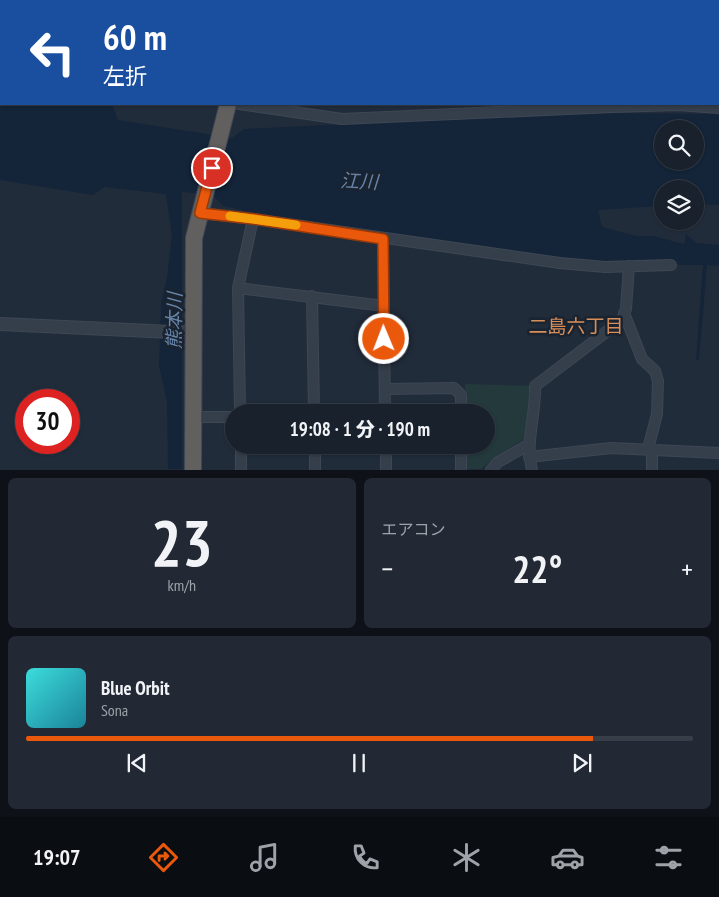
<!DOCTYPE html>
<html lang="ja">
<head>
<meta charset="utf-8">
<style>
	body { margin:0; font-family:"PT Sans Narrow","Noto Sans JP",sans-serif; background:#222934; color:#f1f3f6; height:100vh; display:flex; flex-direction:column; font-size:19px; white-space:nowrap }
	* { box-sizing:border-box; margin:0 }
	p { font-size:16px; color:#9fa3a9 }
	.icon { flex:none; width:28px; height:28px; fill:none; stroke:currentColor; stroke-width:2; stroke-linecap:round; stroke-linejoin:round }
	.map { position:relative; height:470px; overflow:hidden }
	.panel { display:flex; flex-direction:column; gap:8px; padding:8px; background:#0e1218; flex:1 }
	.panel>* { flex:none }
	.banner { position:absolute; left:0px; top:0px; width:720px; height:105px; box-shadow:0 1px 4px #0004,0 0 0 1px #373e48; background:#1a4fa0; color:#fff; overflow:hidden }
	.controls { position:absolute; left:654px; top:120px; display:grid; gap:10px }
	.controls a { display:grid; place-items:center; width:50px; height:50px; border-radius:50%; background:#19212c; box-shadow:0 1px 4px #0004,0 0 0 1px #373e48; font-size:25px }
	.speed { position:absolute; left:15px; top:389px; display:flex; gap:10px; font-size:25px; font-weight:700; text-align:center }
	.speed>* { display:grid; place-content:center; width:65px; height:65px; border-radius:50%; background:#19212c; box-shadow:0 1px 4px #0004,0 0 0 1px #373e48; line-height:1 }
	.speed .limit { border:8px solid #d22; background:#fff; color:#111 }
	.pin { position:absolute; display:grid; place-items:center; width:42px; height:42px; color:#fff; margin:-21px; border:2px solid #fff; border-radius:50%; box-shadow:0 1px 5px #0007 }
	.me { position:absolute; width:55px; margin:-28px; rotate:359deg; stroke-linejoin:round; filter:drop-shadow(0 0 4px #0008) }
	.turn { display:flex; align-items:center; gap:18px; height:105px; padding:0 20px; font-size:22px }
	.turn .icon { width:65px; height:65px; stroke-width:2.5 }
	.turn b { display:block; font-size:35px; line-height:42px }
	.big { font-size:38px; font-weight:800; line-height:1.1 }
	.panel .card { flex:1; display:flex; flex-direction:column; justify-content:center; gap:8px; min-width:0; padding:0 18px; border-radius:8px; background:#222934 }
	.panel .dial { align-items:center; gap:0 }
	.dial b { font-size:65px; line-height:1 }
	.song { display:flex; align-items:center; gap:15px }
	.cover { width:60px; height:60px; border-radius:8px; background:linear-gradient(135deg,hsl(180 70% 55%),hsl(190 70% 35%)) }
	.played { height:5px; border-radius:2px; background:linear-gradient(90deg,#ea580c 85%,#373e48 85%) }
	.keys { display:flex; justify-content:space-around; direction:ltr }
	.heat { display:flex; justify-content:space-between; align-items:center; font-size:28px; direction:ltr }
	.panel .tiles { flex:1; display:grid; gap:8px; grid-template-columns:1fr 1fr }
	.card:last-child { grid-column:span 2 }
	.trip { position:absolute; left:225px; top:404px; width:270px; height:50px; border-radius:25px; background:#19212c; box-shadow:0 1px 4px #0004,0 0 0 1px #373e48; font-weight:800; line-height:50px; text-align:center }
	.tabs { display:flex; height:80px; justify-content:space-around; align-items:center; background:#0a0d12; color:#9fa3a9 }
	.tabs .icon { width:35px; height:35px }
	.tabs .on { color:#ea580c }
	.tabs b { font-size:22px; color:#f1f3f6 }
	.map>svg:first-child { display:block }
</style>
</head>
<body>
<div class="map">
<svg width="719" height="470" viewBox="0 0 719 470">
	<rect width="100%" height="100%" fill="#212c3b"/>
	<!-- green -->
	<path fill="#23393c" d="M 465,384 L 532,386 L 528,437 L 496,456 L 481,469 L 467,469 L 466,445 L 486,445 L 486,412 L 466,412 Z"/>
	<!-- water -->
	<path fill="#142439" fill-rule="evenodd" d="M 0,78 L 1,104 L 112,104 L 118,120 L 232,138 L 244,129 L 587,113 L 719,114 L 719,205 L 695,204 L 695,189 L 662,189 L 662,206 L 598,210 L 602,227 L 636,236 L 653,236 L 684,244 L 686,234 L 696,243 L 719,245 L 719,266 L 707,265 L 699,360 L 696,360 L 703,265 L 680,265 L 663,260 L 590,261 L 307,224 L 223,206 L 213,195 L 182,192 L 182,469 L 168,469 L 167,402 L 159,365 L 161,303 L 167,278 L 172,235 L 166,194 L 104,187 L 93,195 L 0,180 ZM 662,129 L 695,129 L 695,161 L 662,161 Z"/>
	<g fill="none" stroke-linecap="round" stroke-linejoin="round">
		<defs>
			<path id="service" d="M 466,0 L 497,1
				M 400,1 L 400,0
				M 526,1 L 526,0
				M 629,1 L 629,0
				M 717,1 L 717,0"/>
			<path id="minor" d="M 239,104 L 342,119 L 613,107 L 678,105 L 719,108
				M 200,213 L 253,219 L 560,263 L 605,267 L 671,265
				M 383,239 L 385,412
				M 238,288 L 384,306
				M 312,296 L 314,412
				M 624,313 L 642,359 L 655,371 L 658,381 L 657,414 L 648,449
				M 385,389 L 454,388 L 461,395 L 461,412
				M 240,412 L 238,288 L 253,219
				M 193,417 L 234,417
				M 241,445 L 241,470
				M 315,445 L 315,470
				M 386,445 L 386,470
				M 461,445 L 461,470
				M 652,449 L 652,470
				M 529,457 L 611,448 L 719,453
				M 491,470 L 498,462 L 530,444
				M 532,470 C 525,443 536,414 535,386 L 622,320 L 626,309 L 629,266"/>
			<path id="tertiary" d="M 0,324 L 193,333"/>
			<path id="trunk" d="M 262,1 L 263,0
				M 193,470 L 194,238 L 228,104"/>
		</defs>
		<!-- service casing -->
		<use href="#service" stroke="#3e4754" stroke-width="7"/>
		<!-- minor casing -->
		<use href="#minor" stroke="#3e4754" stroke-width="12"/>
		<!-- tertiary casing -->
		<use href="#tertiary" stroke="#3e4754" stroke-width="14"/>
		<!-- trunk casing -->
		<use href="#trunk" stroke="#3f4956" stroke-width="18"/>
		<!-- service -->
		<use href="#service" stroke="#353e4b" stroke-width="5"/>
		<!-- minor -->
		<use href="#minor" stroke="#353e4b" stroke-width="10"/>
		<!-- tertiary -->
		<use href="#tertiary" stroke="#353e4b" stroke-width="12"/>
		<!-- trunk -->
		<use href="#trunk" stroke="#62605e" stroke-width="16"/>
	</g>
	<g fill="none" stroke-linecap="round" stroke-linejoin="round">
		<defs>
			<path id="route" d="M 212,168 L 200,213 L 254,219 L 383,239 L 384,339"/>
		</defs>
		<!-- route casing -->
		<use href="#route" stroke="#983908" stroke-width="12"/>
		<!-- route -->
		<use href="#route" stroke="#ea580c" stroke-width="9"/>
		<!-- slow -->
		<path stroke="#f59e0b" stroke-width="9" d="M 230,216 L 296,225"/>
	</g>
	<g text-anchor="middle" stroke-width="5" stroke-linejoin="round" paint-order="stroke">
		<!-- water labels -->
		<g font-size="19" font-style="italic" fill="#6784a8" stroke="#1a2330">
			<text transform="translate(359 181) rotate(3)" y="7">江川</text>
			<text transform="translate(174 321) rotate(-89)" y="7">熊本川</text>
		</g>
		<!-- neighbourhood labels -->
		<g font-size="19" fill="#d88e59" stroke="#1a2330">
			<text x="576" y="333">二島六丁目</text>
		</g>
	</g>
</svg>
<div class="controls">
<a><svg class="icon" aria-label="search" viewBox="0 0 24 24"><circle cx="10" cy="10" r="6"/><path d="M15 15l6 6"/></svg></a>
<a><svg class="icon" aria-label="layers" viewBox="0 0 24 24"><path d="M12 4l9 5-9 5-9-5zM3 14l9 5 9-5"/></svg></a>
</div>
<div class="speed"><div class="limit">30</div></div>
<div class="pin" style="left:212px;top:168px;background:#d93025"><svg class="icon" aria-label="arrive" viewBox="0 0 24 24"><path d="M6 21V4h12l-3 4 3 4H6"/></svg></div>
<svg class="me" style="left:384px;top:339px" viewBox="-20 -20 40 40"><circle r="17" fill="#ea580c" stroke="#fff" stroke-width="3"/><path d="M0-11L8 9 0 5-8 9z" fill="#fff"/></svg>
<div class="trip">19:08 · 1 分 · 190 m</div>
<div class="banner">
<div class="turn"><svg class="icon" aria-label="left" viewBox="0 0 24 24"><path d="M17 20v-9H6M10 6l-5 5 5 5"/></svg><div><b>60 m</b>左折</div></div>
</div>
</div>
<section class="panel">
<div class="tiles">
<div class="card dial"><b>23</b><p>km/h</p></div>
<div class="card"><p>エアコン</p>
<div class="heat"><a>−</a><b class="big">22°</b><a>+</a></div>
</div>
<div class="card">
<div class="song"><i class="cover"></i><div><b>Blue Orbit</b><p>Sona</p></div></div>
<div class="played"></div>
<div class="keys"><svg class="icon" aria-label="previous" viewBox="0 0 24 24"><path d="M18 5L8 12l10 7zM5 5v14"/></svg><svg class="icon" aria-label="pause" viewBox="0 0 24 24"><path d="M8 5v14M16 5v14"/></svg><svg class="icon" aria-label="next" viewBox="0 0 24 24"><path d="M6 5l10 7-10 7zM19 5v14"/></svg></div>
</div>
</div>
</section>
<nav class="tabs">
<b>19:07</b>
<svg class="icon on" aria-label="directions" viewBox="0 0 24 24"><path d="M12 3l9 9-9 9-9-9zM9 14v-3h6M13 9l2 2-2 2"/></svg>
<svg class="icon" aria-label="music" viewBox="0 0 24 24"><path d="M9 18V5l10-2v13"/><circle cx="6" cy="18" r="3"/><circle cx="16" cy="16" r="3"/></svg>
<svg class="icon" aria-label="phone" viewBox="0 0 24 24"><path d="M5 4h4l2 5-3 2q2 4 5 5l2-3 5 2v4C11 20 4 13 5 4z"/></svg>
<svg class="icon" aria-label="climate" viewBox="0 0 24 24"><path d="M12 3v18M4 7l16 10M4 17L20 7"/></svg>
<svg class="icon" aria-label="car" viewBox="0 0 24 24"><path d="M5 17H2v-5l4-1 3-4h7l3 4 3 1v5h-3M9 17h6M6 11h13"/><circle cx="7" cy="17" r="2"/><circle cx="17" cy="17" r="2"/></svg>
<svg class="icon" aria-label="filters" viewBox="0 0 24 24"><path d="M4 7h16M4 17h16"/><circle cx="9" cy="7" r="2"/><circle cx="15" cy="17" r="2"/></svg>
</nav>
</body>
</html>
